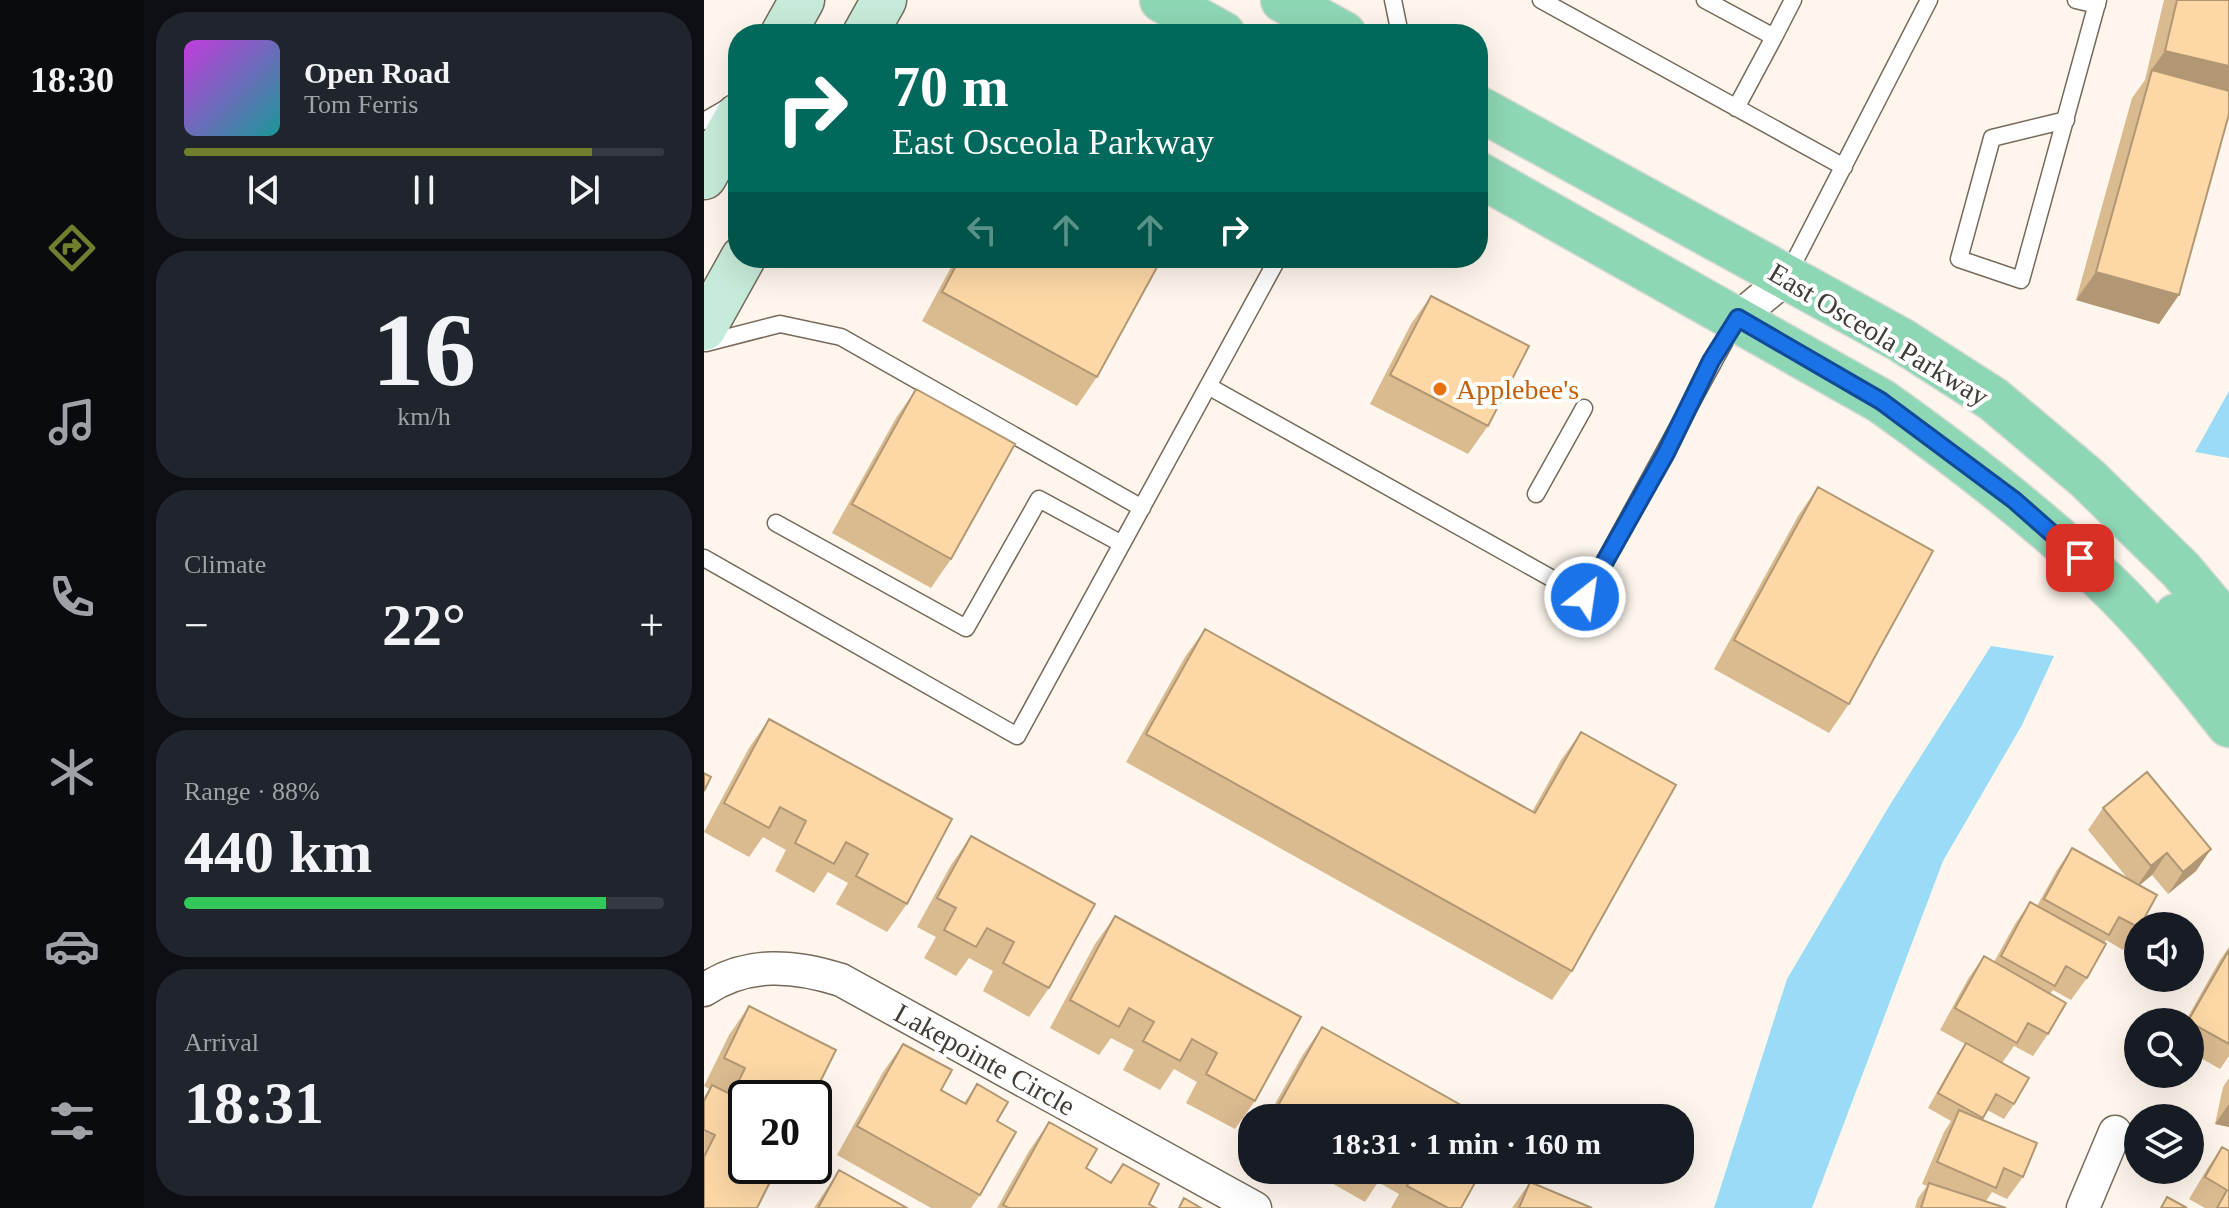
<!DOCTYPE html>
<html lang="en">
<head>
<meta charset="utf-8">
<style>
	body { margin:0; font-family:Georgia,serif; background:#20242c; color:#f1f3f6; height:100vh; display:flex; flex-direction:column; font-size:30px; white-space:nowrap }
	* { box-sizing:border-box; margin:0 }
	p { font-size:26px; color:#9ea1a6 }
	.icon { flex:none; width:44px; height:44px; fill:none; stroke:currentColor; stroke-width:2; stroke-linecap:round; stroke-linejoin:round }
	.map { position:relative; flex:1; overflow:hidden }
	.drawer { display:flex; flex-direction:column; gap:12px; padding:12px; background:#0d0f14; width:560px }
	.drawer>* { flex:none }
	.top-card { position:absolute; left:24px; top:24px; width:760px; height:244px; border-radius:32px; box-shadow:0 8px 32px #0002; background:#00695c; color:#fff; overflow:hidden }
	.tools { position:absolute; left:1420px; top:912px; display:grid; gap:16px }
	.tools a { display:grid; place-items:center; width:80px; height:80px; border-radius:50%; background:#171b24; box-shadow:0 8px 32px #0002; font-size:40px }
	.speed { position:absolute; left:24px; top:1080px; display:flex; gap:16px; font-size:40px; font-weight:700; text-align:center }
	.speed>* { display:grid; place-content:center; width:104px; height:104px; border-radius:50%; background:#171b24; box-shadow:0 8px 32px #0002; line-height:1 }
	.speed .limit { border:4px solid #111; border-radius:12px; background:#fff; color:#111 }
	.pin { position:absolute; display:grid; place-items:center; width:68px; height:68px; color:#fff; margin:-34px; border-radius:16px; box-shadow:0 4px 12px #0006 }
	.me { position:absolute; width:88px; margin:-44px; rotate:30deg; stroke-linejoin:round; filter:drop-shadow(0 0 6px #0008) }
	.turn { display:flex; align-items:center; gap:28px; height:168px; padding:0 32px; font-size:36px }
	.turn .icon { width:104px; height:104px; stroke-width:2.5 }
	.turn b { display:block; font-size:56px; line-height:68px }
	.lanes { display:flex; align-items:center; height:76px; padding:0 32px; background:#0003; justify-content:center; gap:40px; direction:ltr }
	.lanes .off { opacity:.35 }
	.big { font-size:60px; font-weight:700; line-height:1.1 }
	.drawer .card { flex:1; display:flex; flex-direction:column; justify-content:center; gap:12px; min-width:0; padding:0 28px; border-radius:32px; background:#20242c }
	.drawer .dial { align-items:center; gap:0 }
	.dial b { font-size:104px; line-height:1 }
	.song { display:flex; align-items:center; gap:24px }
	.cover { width:96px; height:96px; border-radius:12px; background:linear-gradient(135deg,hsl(290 70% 55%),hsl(180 70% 35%)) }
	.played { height:8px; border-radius:4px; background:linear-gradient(90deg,#6f7f2d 85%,#363941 85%) }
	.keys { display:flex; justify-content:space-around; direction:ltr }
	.heat { display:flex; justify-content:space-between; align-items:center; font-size:44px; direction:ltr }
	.charge { height:12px; border-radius:6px; background:linear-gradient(90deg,#34c759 88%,#363941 0) }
	.trip { position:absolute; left:534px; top:1104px; width:456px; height:80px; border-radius:32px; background:#171b24; box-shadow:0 8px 32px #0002; font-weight:700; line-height:80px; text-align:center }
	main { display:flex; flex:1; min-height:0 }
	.tab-bar { display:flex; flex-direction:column; width:144px; justify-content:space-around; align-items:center; background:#090b0e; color:#9ea1a6 }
	.tab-bar .icon { width:56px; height:56px }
	.tab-bar .current { color:#6f7f2d }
	.tab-bar b { font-size:36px; color:#f1f3f6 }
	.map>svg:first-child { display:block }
</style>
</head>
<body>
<main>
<nav class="tab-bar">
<b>18:30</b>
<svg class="icon current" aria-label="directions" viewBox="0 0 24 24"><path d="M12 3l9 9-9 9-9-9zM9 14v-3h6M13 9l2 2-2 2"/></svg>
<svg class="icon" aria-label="music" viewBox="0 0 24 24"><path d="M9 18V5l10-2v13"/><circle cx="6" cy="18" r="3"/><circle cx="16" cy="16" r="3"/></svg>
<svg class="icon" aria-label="phone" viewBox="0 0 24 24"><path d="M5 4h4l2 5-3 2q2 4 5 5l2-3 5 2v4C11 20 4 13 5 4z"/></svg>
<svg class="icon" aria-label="climate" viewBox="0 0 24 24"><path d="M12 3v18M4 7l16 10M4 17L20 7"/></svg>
<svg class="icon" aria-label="car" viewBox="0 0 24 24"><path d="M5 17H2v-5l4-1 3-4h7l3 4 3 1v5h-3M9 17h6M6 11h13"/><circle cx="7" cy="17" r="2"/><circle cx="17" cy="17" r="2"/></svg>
<svg class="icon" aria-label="filters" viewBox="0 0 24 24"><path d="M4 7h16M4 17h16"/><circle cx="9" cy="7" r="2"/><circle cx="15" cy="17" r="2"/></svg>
</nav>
<section class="drawer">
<div class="card">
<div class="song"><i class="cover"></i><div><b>Open Road</b><p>Tom Ferris</p></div></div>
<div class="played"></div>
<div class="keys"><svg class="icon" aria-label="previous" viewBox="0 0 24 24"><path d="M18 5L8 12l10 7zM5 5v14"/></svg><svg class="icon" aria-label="pause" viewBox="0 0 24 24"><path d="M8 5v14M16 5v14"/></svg><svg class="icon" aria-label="next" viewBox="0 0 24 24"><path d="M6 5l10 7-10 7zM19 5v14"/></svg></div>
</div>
<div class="card dial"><b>16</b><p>km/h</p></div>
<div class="card"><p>Climate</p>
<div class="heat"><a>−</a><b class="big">22°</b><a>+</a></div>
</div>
<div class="card"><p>Range · 88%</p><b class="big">440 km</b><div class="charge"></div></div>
<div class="card"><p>Arrival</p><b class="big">18:31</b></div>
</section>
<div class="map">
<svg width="1525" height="1208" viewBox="0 0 1525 1208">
	<rect width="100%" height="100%" fill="#fef6ec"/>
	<!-- water -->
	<path fill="#9adbf8" d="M 1525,391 L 1525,458 L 1491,452 Z
		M 1287,646 L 1350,656 L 1318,725 L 1239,861 L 1108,1208 L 1010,1208 L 1083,979 L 1187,803 Z"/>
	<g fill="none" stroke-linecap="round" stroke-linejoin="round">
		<defs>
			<path id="service" d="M 689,0 L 696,34
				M 837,0 L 1140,167
				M 1001,0 L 1070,37 L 1032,108
				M 1372,0 L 1393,5
				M 1070,37 L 1089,0
				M 1362,120 L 1288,138 L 1255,259 L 1317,280 L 1394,0
				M 0,121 L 26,106
				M 1083,276 L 1225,0
				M 2,343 L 76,324 L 137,337 L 438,508
				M 504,386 L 881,597 L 1032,321
				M 832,494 L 880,408
				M 72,523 L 262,628 L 335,499 L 418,544
				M 0,558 L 313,736 L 574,258"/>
			<path id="minor" d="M 1034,318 L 1082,278
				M 0,990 C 43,961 90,965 137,980 L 551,1208
				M 1379,1208 L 1411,1132"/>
			<path id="secondary" d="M 79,34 L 98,0
				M 161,34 L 180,0
				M 0,177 L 34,116
				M 0,328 L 39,258"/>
			<path id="primary" d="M 458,0 L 519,34
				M 579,0 L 640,34
				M 774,108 L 1197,340 L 1289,399 L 1383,478 L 1477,570 L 1525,627
				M 774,174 L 1177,401 C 1253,455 1328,512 1396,577 C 1444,622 1484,674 1525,725
				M 1472,616 L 1525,669"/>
		</defs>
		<!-- service casing -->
		<use href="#service" stroke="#756a5b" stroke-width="19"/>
		<!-- minor casing -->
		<use href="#minor" stroke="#756a5b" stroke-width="35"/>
		<!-- secondary casing -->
		<use href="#secondary" stroke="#756a5b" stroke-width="47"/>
		<!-- primary casing -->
		<use href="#primary" stroke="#d9d8d7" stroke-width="47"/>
		<!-- service -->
		<use href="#service" stroke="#fff" stroke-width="16"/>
		<!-- minor -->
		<use href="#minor" stroke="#fff" stroke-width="32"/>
		<!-- secondary -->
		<use href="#secondary" stroke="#c7ebda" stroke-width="44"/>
		<!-- primary -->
		<use href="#primary" stroke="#8ed7b5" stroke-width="44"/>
	</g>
	<!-- wall -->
	<path fill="#daba8f" d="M 1460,0 L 1525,0 L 1455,324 L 1372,300 L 1428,98 L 1441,80 Z
		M 252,258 L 458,258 L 393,377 L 373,406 L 218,321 Z
		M 727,296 L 784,426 L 764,454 L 666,404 L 707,324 Z
		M 212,389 L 247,559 L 227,588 L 128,533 L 192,418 Z
		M 1114,487 L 1145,704 L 1125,733 L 1010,669 L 1094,516 Z
		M 501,629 L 828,812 L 857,760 L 877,732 L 868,971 L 848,1000 L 422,762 L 481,657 Z
		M 65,719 L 203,904 L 183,932 L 132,904 L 144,883 L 124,872 L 110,893 L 71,871 L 82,850 L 59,837 L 45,857 L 0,832 L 45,748 Z
		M 1399,808 L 1507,849 L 1492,871 L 1464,894 L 1448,875 L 1436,885 L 1434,929 L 1419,950 L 1402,940 L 1383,978 L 1367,1000 L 1349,990 L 1346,994 L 1344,1034 L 1329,1056 L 1310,1046 L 1298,1063 L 1310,1104 L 1300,1119 L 1283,1110 L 1278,1119 L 1319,1177 L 1303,1199 L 1288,1192 L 1282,1201 L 1302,1208 L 1211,1208 L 1214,1198 L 1223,1186 L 1218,1184 L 1240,1132 L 1247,1121 L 1224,1108 L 1252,1058 L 1261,1044 L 1236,1030 L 1264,979 L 1280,956 L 1290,962 L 1311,924 L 1326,902 L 1333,906 L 1353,870 L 1368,848 L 1424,879 L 1384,830 Z
		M 267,836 L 345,988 L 325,1017 L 279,991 L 289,971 L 265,958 L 252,976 L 220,958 L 232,937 L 213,927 L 247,865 Z
		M 411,916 L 551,1101 L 531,1129 L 482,1103 L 493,1082 L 470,1069 L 456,1090 L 419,1070 L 430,1050 L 407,1038 L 395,1055 L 346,1028 L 391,944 Z
		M 1525,947 L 1525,1056 L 1516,1069 L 1486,1052 L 1486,1022 L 1481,1022 L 1516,960 Z
		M 45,1006 L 132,1050 L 0,1208 L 0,1097 L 5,1089 L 0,1086 L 25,1035 Z
		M 618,1027 L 780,1118 L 563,1118 L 598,1056 Z
		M 199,1044 L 237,1090 L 260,1103 L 273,1084 L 293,1121 L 276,1195 L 267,1208 L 227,1208 L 133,1155 L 179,1072 Z
		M 1525,1078 L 1525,1127 L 1511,1124 L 1519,1087 Z
		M 345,1122 L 382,1168 L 406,1182 L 419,1164 L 445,1204 L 452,1208 L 293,1208 L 325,1151 Z
		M 1518,1147 L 1525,1208 L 1501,1208 L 1485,1199 L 1503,1169 Z
		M 135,1170 L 203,1208 L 110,1208 Z
		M 633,1170 L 778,1170 L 757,1208 L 687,1208 L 695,1194 L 674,1182 L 661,1202 L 626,1182 Z
		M 826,1182 L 888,1208 L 808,1208 Z"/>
	<!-- shaded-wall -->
	<path fill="#b19774" d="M 1461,51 L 1525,66 L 1525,91 L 1448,70 L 1441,79 Z
		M 1392,272 L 1475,295 L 1455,324 L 1372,300 Z
		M 1507,849 L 1492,871 L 1464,894 L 1479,872 Z
		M 1463,853 L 1448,875 L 1432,888 L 1447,866 Z
		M 1525,1104 L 1525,1127 L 1511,1124 Z"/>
	<!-- building -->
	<path fill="#fdd8a6" stroke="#b19774" stroke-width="2" d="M 1473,0 L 1525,0 L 1525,66 L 1461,51 Z
		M 1448,70 L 1525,91 L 1525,114 L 1475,295 L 1392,272 Z
		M 256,258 L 458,258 L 393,377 L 238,292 Z
		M 727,296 L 825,346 L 784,426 L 686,375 Z
		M 212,389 L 311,444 L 247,559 L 148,504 Z
		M 1114,487 L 1229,551 L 1145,704 L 1030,640 Z
		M 501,629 L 831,813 L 877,732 L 972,785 L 868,971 L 442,734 Z
		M 65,719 L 248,819 L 203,904 L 152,876 L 164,854 L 142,842 L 130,864 L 91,843 L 102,821 L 76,807 L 65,828 L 20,803 Z
		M 1443,772 L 1507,849 L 1479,872 L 1463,853 L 1447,866 L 1399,808 Z
		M 0,773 L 7,777 L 0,791 Z
		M 267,836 L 391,904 L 345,988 L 299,963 L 310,942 L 283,928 L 272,947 L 240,930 L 252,908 L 233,898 Z
		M 1368,848 L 1453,895 L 1436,926 L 1434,926 L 1434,927 L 1415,917 L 1405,935 L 1340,899 Z
		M 1326,902 L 1402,944 L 1383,978 L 1362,966 L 1351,986 L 1297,956 Z
		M 411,916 L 597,1017 L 551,1101 L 502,1074 L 513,1053 L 488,1039 L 476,1061 L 439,1041 L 450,1022 L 425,1008 L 415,1027 L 366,1000 Z
		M 1525,950 L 1525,1044 L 1484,1021 Z
		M 1280,956 L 1362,1003 L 1344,1034 L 1324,1023 L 1313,1043 L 1251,1008 Z
		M 45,1006 L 132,1050 L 108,1098 L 42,1098 L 42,1166 L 74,1166 L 53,1208 L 0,1208 L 0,1157 L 11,1135 L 0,1130 L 0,1101 L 8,1085 L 28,1095 L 41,1068 L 20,1058 Z
		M 618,1027 L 780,1118 L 583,1118 L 571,1111 Z
		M 1262,1043 L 1325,1078 L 1310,1104 L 1292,1094 L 1279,1118 L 1234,1093 Z
		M 199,1044 L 248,1070 L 237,1090 L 262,1104 L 273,1084 L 304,1102 L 293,1121 L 312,1132 L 276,1195 L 153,1126 Z
		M 1255,1110 L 1333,1143 L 1319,1177 L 1300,1168 L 1292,1188 L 1233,1162 Z
		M 345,1122 L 393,1149 L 382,1168 L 407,1183 L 419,1164 L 455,1184 L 445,1204 L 452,1208 L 305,1208 L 299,1205 Z
		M 1518,1147 L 1525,1151 L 1525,1208 L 1513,1208 L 1523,1190 L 1501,1177 Z
		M 135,1170 L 203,1208 L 114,1208 Z
		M 712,1170 L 778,1170 L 757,1208 L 744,1208 L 703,1186 Z
		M 826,1182 L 888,1208 L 815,1208 Z
		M 1225,1183 L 1302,1208 L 1217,1208 Z
		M 1463,1197 L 1483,1208 L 1457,1208 Z
		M 480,1198 L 497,1208 L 475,1208 Z"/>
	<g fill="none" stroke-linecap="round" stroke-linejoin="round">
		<defs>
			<path id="route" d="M 881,597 L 962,453 L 1007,361 L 1034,318 L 1177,401 L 1310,500 L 1376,558"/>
		</defs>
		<!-- route casing -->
		<use href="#route" stroke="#114b97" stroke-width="20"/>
		<!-- route -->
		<use href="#route" stroke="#1a73e8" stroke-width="14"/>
	</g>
	<!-- markers -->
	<circle fill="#e8710a" stroke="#fff" stroke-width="3" cx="736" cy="389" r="8"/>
	<g text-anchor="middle" stroke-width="8" stroke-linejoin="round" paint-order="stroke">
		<!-- street labels -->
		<g font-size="28" fill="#413c35" stroke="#fff">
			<text transform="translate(1175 334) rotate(31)" y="10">East Osceola Parkway</text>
			<text transform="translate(281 1059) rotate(29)" y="10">Lakepointe Circle</text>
		</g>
		<!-- food labels -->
		<g font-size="28" fill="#c56008" stroke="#fff" text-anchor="start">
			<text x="752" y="399">Applebee's</text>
		</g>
	</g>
</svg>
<div class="tools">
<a><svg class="icon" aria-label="sound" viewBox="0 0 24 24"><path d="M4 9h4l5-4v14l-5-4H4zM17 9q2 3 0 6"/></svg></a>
<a><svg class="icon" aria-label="search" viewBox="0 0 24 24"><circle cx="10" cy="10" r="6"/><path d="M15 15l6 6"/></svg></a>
<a><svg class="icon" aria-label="layers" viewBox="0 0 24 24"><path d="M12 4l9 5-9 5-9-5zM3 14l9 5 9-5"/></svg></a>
</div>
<div class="speed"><div class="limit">20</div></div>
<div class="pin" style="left:1376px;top:558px;background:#d93025"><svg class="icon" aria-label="arrive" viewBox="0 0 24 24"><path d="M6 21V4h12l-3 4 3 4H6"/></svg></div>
<svg class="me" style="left:881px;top:597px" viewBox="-20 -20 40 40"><circle r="17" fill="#1a73e8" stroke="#fff" stroke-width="3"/><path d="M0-11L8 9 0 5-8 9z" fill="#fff"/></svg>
<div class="trip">18:31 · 1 min · 160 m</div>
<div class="top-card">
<div class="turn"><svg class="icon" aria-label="right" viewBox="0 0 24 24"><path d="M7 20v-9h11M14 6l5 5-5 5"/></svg><div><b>70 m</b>East Osceola Parkway</div></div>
<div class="lanes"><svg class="icon off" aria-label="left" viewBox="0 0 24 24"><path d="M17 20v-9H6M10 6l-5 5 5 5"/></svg><svg class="icon off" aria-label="ahead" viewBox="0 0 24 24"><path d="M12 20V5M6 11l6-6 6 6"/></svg><svg class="icon off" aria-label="ahead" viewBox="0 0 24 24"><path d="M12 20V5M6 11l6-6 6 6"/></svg><svg class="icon" aria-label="right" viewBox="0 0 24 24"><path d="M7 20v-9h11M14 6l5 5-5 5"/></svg></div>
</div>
</div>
</main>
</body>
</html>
